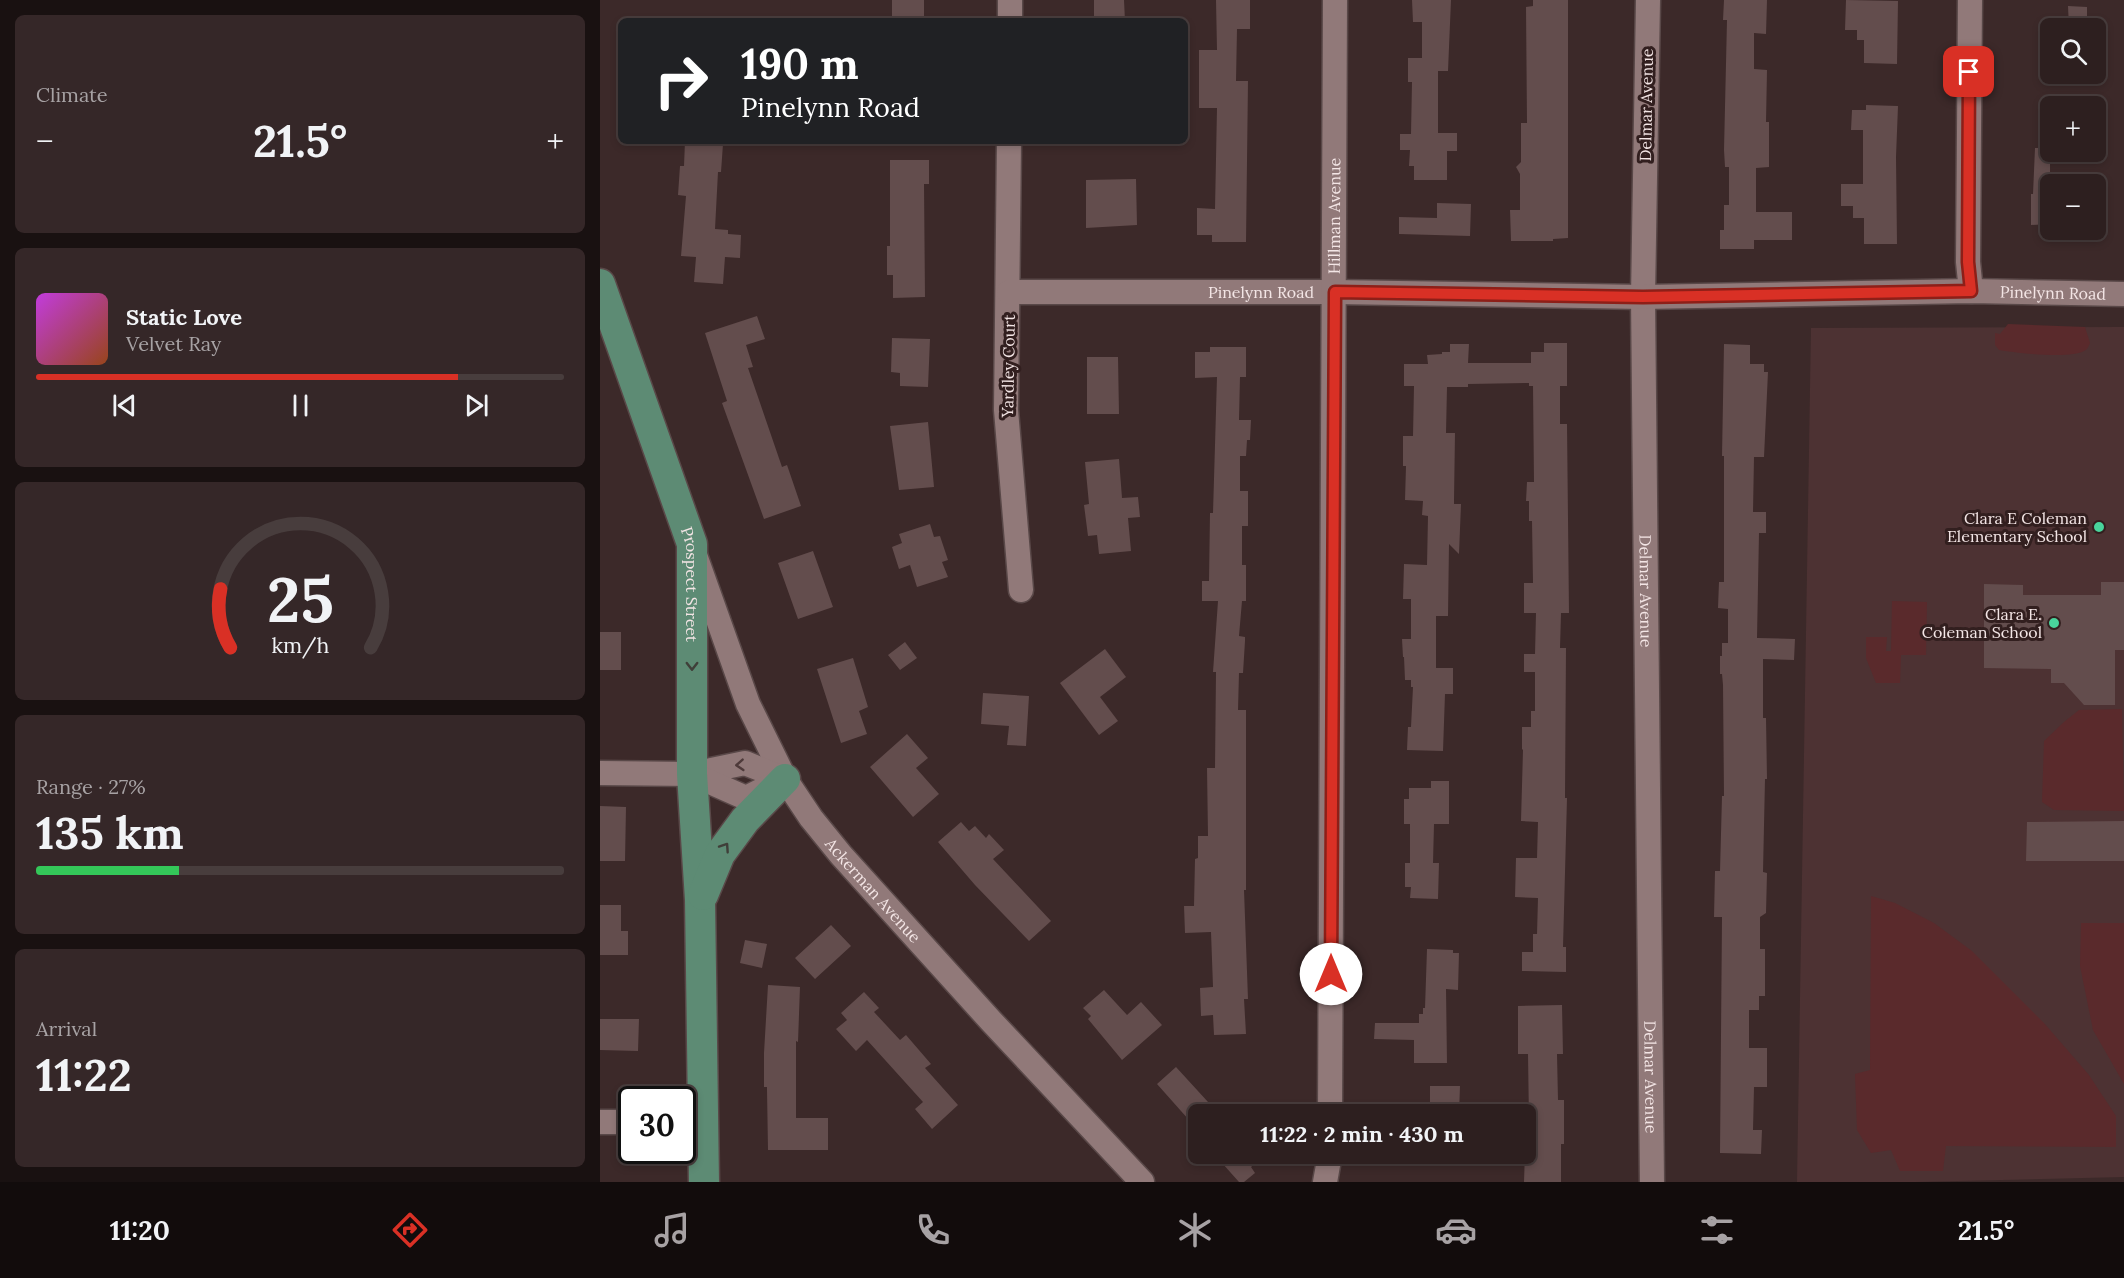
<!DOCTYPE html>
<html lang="en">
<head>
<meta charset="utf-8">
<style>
	body { margin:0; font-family:Lora,serif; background:#352728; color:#f1f3f6; height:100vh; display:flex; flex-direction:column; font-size:22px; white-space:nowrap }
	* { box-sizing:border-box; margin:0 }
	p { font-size:20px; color:#a7a2a4 }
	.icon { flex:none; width:33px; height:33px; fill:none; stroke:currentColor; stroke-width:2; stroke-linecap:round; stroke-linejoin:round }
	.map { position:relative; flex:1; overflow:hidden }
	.drawer { display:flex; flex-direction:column; gap:15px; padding:15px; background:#191111; width:600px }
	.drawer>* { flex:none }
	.guide { position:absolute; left:18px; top:18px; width:570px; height:126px; border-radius:9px; box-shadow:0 3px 9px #0003,0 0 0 2px #483d3d; background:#202124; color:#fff; overflow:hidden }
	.buttons { position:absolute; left:1440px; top:18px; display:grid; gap:12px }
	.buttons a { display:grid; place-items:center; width:66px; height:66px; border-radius:9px; background:#2d1f1f; box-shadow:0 3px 9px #0003,0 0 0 2px #483d3d; font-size:30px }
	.speed { position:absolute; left:18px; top:1086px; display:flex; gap:12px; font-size:30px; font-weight:700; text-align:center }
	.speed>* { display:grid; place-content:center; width:78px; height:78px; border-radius:50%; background:#2d1f1f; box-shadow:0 3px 9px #0003,0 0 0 2px #483d3d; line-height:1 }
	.speed .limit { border:3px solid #111; border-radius:9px; background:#fff; color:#111 }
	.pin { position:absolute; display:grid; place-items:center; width:51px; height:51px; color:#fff; margin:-26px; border-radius:12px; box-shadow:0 3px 9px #0006 }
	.me { position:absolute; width:66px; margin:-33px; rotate:0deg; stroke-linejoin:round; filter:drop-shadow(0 0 4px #0008) }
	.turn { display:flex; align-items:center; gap:21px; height:126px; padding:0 24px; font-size:27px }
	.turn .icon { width:78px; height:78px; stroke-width:2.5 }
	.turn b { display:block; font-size:42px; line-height:51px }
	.big { font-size:45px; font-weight:700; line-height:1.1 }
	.drawer .card { flex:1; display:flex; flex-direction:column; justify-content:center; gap:9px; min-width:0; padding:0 21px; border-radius:9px; background:#352728 }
	.drawer .dial { align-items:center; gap:0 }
	.dial svg { height:156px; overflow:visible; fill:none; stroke:#483d3d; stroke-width:7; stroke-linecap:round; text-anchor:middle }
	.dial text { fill:#f1f3f6; stroke:none }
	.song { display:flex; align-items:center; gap:18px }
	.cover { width:72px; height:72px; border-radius:9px; background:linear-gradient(135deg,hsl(290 70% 55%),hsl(20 70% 35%)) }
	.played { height:6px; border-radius:3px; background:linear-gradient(90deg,#d93025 80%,#483d3d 80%) }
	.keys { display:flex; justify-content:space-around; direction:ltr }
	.heat { display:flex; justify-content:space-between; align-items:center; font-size:33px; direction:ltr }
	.charge { height:9px; border-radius:4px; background:linear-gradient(90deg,#34c759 27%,#483d3d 0) }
	.trip { position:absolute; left:588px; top:1104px; width:348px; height:60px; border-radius:9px; background:#2d1f1f; box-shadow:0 3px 9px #0003,0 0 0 2px #483d3d; font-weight:700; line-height:60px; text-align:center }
	.tabs { display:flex; height:96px; justify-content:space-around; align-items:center; background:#120c0c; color:#a7a2a4 }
	.tabs .icon { width:42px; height:42px }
	.tabs .current { color:#d93025 }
	.tabs b { font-size:27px; color:#f1f3f6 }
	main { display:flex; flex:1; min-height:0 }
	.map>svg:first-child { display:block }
</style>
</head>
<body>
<main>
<section class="drawer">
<div class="card"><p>Climate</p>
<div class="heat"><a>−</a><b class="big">21.5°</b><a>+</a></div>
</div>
<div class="card">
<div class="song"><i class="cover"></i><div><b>Static Love</b><p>Velvet Ray</p></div></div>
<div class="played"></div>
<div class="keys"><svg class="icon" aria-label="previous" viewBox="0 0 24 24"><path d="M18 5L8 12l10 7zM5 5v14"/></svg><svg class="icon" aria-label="pause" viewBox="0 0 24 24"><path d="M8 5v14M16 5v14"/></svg><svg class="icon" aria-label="next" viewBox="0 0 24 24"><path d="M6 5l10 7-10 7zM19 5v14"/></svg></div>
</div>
<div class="card dial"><svg viewBox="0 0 100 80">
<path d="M14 69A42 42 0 1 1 86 69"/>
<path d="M14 69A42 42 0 0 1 9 39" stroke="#d93025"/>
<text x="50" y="56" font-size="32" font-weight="700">25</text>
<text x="50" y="72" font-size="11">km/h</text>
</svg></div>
<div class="card"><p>Range · 27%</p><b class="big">135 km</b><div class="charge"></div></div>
<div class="card"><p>Arrival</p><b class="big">11:22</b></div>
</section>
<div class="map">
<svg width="1524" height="1182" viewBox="0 0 1524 1182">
	<rect width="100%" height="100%" fill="#3c2929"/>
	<!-- built -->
	<path fill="#4d3233" d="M 1524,327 L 1524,1177 L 1316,1182 L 1197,1182 L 1211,328 Z"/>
	<!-- green -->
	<path fill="#5a2a2c" d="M 1408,324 L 1485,327 L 1490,343 C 1488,347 1488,349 1484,351 C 1471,359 1415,353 1399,350 L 1395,345 L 1395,333 L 1400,334 Z
		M 1292,601 L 1327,602 L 1326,655 L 1301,655 L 1300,683 L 1276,683 L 1266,658 L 1266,637 L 1287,637 L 1286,651 L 1291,651 Z
		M 1522,709 L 1524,811 L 1454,810 L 1442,802 L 1444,741 L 1464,722 L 1479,710 Z
		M 1271,896 L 1295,903 L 1334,923 L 1372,951 L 1444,1023 L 1489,1075 L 1516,1116 L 1516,1147 L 1346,1146 L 1343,1171 L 1300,1171 L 1291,1150 L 1271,1153 L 1257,1130 L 1255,1074 L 1270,1070 Z
		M 1481,923 L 1524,923 L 1524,1084 L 1493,1030 L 1480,966 Z"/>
	<!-- building -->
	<path fill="#634d4d" d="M 292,0 L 324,0 L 324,21 L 292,21 Z
		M 494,0 L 524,0 L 525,21 L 494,21 Z
		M 616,0 L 650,0 L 650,29 L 637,29 L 636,81 L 648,81 L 646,242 L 612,242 L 612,235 L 597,235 L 597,208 L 615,209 L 617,108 L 599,108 L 599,50 L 617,50 Z
		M 812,0 L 851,0 L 848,71 L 838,71 L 838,133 L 857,133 L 857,151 L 847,151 L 847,180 L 814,180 L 814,166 L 809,166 L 810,150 L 800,150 L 800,134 L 811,134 L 812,82 L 808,82 L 808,58 L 822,58 L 822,22 L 813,22 Z
		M 933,0 L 968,0 L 968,238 L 953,239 L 953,241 L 911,241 L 910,210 L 920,210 L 920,174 L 916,167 L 921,162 L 921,123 L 927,123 L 926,7 L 933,6 Z
		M 1124,0 L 1167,0 L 1166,34 L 1154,33 L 1154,69 L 1167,70 L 1166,122 L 1169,122 L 1169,167 L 1156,168 L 1156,212 L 1192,212 L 1192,240 L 1154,240 L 1154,249 L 1120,249 L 1120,230 L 1124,230 L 1124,205 L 1129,205 L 1129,167 L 1125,167 L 1124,150 L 1127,20 L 1123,20 Z
		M 1246,0 L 1298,1 L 1297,64 L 1264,63 L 1264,40 L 1257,40 L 1257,30 L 1245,30 Z
		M 1468,6 L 1487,7 L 1487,28 L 1469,28 Z
		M 1266,105 L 1298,106 L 1296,157 L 1297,244 L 1264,244 L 1264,218 L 1253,218 L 1253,206 L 1241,206 L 1241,184 L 1263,184 L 1263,130 L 1251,130 L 1252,110 L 1266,110 Z
		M 85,141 L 123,144 L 121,172 L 118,172 L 115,229 L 128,230 L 128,234 L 141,235 L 140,258 L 125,257 L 123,284 L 94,282 L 96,257 L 81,256 L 86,196 L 78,195 L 80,166 L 84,166 Z
		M 1435,148 L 1450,148 L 1450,224 L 1431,225 L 1431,194 L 1433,194 Z
		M 290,160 L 329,160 L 329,184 L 324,184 L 325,297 L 293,298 L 293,275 L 287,275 L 287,246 L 290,246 Z
		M 536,179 L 537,225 L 486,228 L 486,180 Z
		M 837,203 L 871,204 L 870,236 L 799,234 L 799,217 L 837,218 Z
		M 157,316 L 165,339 L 146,345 L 153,367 L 148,368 L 182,467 L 187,465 L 201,506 L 164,519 L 122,403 L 127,401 L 105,333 Z
		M 292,338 L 330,339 L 328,387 L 300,386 L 300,373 L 291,372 Z
		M 944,343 L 967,343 L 967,386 L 960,386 L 960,424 L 967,424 L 969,613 L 961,613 L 960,648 L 966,648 L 965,798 L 967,798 L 963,947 L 966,947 L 966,972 L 922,971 L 922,952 L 933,952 L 933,934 L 937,934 L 938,898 L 915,897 L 916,858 L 937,858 L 938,822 L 921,821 L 923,750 L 922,749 L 922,727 L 931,727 L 931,711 L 935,711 L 935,672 L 924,672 L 924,654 L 935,654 L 936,613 L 924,613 L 924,583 L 933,583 L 932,521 L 929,521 L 929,501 L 926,501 L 927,482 L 934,482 L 933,386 L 929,386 L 929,383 L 868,384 L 868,387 L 847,387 L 846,433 L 855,433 L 854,500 L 854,504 L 861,504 L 859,554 L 849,544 L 848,616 L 836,616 L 836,668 L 853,668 L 853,694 L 845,694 L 843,751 L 807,750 L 808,727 L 811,727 L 813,687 L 811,687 L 811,680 L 805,680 L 804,657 L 803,657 L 802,639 L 811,639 L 811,599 L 803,599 L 804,564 L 827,565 L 828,516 L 822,515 L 823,501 L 805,500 L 806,466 L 803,466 L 803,436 L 813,436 L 814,386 L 804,386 L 804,364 L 828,364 L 827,355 L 842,354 L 842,352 L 850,352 L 850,344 L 869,344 L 868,363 L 931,363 L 931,352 L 944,352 Z
		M 1124,344 L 1150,345 L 1150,364 L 1164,364 L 1164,372 L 1168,372 L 1164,457 L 1154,457 L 1153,512 L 1166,512 L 1166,533 L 1159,533 L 1157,638 L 1195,639 L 1194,660 L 1163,659 L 1163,718 L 1166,718 L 1167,779 L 1165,779 L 1163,872 L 1167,873 L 1166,913 L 1160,917 L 1160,949 L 1165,949 L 1165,996 L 1159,996 L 1159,1010 L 1149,1010 L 1149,1048 L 1167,1048 L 1167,1087 L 1154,1087 L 1153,1130 L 1162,1130 L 1161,1154 L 1120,1153 L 1122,917 L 1114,917 L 1115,871 L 1120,871 L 1122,796 L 1124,796 L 1123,685 L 1122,674 L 1120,674 L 1120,656 L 1122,656 L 1122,643 L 1128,643 L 1128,609 L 1118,608 L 1119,582 L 1124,582 L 1124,456 L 1122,456 Z
		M 610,347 L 646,347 L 646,377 L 640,377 L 639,420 L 651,420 L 650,440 L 647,440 L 646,456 L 640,456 L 640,491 L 648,491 L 648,526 L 642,526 L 642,565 L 646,565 L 646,601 L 642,601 L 639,636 L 645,637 L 645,641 L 643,673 L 639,673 L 638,710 L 646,710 L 646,890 L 644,890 L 648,999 L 644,999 L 646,1034 L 614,1035 L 613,1015 L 601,1016 L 600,988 L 613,987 L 611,932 L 585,933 L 584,906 L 594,906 L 595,859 L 598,858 L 598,836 L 608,836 L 607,768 L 615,768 L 616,672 L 613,672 L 618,601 L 602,601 L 602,581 L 609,581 L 610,513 L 613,513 L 617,377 L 595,378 L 595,352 L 610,352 Z
		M 487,357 L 518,357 L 519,414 L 487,414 Z
		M 328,422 L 334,487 L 299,490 L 290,426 Z
		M 519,459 L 522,498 L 538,497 L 540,517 L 528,518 L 531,551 L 499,554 L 497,535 L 488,536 L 484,505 L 489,504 L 485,462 Z
		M 330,524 L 334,537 L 340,536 L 348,560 L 342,562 L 348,577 L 317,587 L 310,565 L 299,569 L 292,547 L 302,543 L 299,534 Z
		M 213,551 L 233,607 L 198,619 L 178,563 Z
		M 1501,582 L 1524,582 L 1524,650 L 1515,650 L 1515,705 L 1484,705 L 1464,683 L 1451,683 L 1451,669 L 1384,668 L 1384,584 L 1423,585 L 1423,595 L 1501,595 Z
		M 0,632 L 21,632 L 21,670 L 0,670 Z
		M 305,642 L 317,658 L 300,670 L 288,655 Z
		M 505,649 L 526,677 L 500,697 L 518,721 L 499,735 L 460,683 Z
		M 253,658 L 268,707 L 259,711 L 267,734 L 241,743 L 217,669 Z
		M 383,693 L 429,696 L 426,746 L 407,745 L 409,726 L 381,724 Z
		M 307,734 L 328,758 L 316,768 L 339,794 L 313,817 L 270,767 Z
		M 831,781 L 849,781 L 849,824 L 834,824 L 833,863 L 839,863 L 838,899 L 810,898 L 811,887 L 805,887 L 805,863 L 810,863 L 810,824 L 804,824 L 804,799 L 809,799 L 809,788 L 831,788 Z
		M 0,806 L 26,807 L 25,861 L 0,861 Z
		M 1524,821 L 1524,861 L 1426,861 L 1427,822 Z
		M 361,822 L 369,831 L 375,826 L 386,838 L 389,834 L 404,850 L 393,859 L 451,921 L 429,941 L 375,885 L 338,842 Z
		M 0,905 L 21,905 L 21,931 L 28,931 L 28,955 L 0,955 Z
		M 231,925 L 251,946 L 215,979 L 195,958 Z
		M 145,940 L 167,944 L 162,968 L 140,963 Z
		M 827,949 L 853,950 L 853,953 L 859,953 L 858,990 L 846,989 L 847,1063 L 814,1063 L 814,1040 L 774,1039 L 775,1023 L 819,1023 L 819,1014 L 823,1014 L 823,1008 L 825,1008 Z
		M 168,985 L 200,987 L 198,1042 L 196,1041 L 196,1118 L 228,1118 L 228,1150 L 168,1150 L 167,1090 L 167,1087 L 164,1087 L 164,1053 Z
		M 504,990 L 527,1015 L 541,1002 L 562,1025 L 522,1060 L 488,1019 L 491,1016 L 483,1008 Z
		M 264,992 L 279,1008 L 274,1012 L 300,1040 L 306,1035 L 331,1064 L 325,1068 L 358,1105 L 332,1129 L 315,1109 L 323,1102 L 267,1040 L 256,1051 L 236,1029 L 247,1020 L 241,1013 Z
		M 962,1005 L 963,1054 L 957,1054 L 958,1100 L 964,1100 L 964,1144 L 961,1144 L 961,1182 L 924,1182 L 926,1122 L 929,1122 L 928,1054 L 918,1054 L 918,1006 Z
		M 0,1019 L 39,1019 L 38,1051 L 0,1050 Z
		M 576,1067 L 619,1114 L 595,1114 L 589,1120 L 557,1084 Z
		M 830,1086 L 860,1086 L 859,1114 L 830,1114 Z
		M 614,1154 L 666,1154 L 651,1167 L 655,1173 L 644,1182 L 639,1182 Z"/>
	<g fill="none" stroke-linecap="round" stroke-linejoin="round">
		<defs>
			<g id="minor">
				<path id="s1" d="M 1048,0 L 1043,297 L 1052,1182"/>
				<path d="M 1370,0 L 1368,262 L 1371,291"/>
				<path d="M 410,21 L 410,0"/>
				<path d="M 409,141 L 406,410 L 421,590"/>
				<path id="s2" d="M 409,292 L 735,292 L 1043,297 L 1371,291 L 1524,294"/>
				<path id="s3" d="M 95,555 L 148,704 L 185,779 L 211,818 L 241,855 L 391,1021 L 542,1182"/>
				<path d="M 0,773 L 92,774 L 145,763 L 185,779"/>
				<path d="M 92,774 L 146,798 L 174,784"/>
				<path id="s4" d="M 730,1114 L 735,0"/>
				<path d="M 0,1122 L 32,1122"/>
				<path d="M 725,1182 L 730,1154"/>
			</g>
			<g id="major">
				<path id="s5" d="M 0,284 L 92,544 L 92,774 L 100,900 L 104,1182"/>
				<path d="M 103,895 L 120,854 L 145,820 L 185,779"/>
			</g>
		</defs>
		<!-- minor casing -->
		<use href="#minor" stroke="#594848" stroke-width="27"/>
		<!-- major casing -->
		<use href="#major" stroke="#594848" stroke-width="33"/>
		<!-- minor -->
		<use href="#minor" stroke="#917979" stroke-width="24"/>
		<!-- major -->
		<use href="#major" stroke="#5d8b74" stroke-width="30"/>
	</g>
	<!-- one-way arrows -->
	<defs><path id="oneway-chevron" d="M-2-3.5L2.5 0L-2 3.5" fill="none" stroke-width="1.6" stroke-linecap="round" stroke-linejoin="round" transform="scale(1.5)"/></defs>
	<g stroke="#3f3f39">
		<use href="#oneway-chevron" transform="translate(92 666) rotate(90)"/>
		<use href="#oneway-chevron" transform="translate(125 847) rotate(-56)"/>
	</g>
	<use stroke="#4e3a3a" href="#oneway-chevron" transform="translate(140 765) rotate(176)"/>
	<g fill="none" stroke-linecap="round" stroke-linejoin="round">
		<defs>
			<path id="route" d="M 731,974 L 735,292 L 1043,297 L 1371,291 L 1368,262 L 1369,72"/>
		</defs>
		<!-- route casing -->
		<use href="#route" stroke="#8d1f18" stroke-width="15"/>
		<!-- route -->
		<use href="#route" stroke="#d93025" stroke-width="10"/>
	</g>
	<!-- markers -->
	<g fill="#49d49c" stroke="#321f1f" stroke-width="2">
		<circle cx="1499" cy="527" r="6"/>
		<circle cx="1454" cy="623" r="6"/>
	</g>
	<g text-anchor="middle" stroke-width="6" stroke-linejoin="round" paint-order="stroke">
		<!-- street labels -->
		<g font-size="16" fill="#f3e5e5" stroke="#321f1f">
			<text transform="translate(1046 105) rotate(-89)" y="6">Delmar Avenue</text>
			<text dy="6" stroke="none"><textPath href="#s4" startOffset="898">Hillman Avenue</textPath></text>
			<text dy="6" stroke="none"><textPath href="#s2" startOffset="252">Pinelynn Road</textPath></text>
			<text dy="6" stroke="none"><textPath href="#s2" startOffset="1044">Pinelynn Road</textPath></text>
			<text transform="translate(408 366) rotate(-89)" y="6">Yardley Court</text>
			<text dy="6" stroke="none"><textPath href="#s5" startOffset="316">Prospect Street</textPath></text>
			<text dy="6" stroke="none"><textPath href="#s1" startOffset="591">Delmar Avenue</textPath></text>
			<text dy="6" stroke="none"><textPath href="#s3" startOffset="384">Ackerman Avenue</textPath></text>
			<text dy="6" stroke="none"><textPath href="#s1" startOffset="1077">Delmar Avenue</textPath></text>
		</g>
		<!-- poi labels -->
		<g font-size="16" fill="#f3e5e5" stroke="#321f1f" text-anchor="end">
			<text x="1487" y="524">Clara E Coleman<tspan x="1487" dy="18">Elementary School</tspan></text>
			<text x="1442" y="620">Clara E.<tspan x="1442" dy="18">Coleman School</tspan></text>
		</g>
	</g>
</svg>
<div class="buttons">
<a><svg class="icon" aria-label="search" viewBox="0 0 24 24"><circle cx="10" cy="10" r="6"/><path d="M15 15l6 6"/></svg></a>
<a>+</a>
<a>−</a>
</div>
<div class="speed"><div class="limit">30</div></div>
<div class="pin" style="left:1369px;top:72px;background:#d93025"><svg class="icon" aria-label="arrive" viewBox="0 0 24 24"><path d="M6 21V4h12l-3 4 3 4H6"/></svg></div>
<svg class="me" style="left:731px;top:974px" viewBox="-20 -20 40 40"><circle r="19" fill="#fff"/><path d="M0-13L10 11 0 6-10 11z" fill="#d93025"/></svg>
<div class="trip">11:22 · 2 min · 430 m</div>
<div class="guide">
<div class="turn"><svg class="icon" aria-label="right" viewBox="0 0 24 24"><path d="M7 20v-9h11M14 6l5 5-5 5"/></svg><div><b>190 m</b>Pinelynn Road</div></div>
</div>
</div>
</main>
<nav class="tabs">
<b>11:20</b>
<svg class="icon current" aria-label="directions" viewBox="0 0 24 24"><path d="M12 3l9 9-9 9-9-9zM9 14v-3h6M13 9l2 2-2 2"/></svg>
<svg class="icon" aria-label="music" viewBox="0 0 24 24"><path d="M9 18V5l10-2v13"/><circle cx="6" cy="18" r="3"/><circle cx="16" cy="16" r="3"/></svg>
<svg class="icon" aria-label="phone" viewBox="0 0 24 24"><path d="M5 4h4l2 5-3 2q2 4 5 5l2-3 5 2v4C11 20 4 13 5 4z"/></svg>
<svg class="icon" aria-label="climate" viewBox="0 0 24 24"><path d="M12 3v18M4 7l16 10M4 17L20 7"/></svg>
<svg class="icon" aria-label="car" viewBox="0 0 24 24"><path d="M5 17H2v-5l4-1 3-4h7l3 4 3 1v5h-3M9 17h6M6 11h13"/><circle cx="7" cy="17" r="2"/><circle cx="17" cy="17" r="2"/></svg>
<svg class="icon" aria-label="filters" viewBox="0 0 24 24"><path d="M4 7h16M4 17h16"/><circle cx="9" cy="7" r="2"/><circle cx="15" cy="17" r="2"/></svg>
<b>21.5°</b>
</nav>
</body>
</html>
